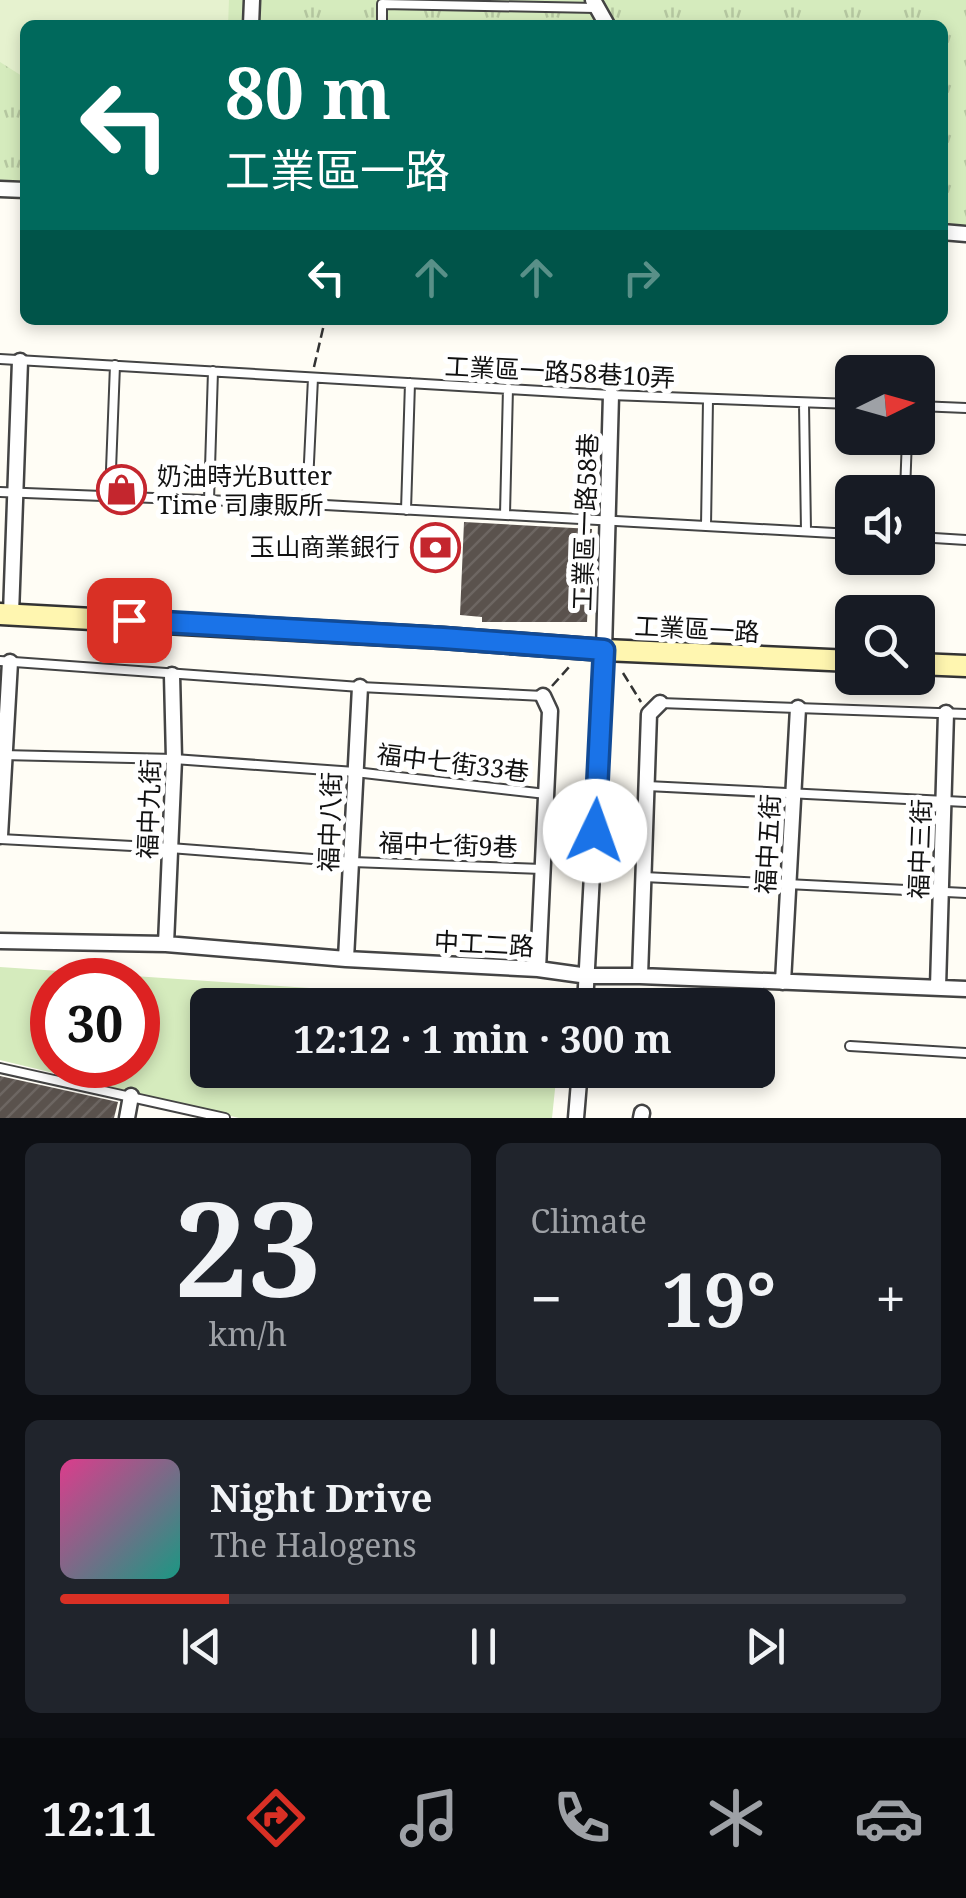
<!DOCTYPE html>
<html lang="en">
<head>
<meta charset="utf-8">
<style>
	body { margin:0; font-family:"Noto Serif","Noto Sans TC",serif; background:#20242c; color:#f1f3f6; height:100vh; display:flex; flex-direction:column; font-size:38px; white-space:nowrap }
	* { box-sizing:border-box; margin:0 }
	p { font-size:32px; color:#9ea1a6 }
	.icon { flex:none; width:55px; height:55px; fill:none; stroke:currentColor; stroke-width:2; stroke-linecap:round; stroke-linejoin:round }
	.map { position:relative; height:1118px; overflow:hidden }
	.sheet { display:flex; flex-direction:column; gap:25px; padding:25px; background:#0d0f14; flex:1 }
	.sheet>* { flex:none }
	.banner { position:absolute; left:20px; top:20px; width:928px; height:305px; border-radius:15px; box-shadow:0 5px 15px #0003; background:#00695c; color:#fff; overflow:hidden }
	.needle { width:65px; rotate:85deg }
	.tools { position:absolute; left:835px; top:355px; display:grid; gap:20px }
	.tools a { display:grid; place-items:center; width:100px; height:100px; border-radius:15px; background:#171b24; box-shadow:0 5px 15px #0003; font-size:50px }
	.speed { position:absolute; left:30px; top:958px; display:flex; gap:20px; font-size:50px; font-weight:700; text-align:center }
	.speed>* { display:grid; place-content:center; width:130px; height:130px; border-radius:50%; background:#171b24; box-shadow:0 5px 15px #0003; line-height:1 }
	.speed .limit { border:15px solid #d22; background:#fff; color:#111 }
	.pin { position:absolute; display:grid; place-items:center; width:85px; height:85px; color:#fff; margin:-42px; border-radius:20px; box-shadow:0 5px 15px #0006 }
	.me { position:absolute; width:110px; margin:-55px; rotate:3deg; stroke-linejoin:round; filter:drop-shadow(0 0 8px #0008) }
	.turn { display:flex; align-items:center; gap:35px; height:210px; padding:0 40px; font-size:45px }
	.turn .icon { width:130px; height:130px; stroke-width:2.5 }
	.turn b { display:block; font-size:70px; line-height:85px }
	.lanes { display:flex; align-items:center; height:95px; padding:0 40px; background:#0003; justify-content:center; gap:50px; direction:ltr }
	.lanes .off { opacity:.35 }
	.big { font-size:75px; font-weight:700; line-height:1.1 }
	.sheet .widget { flex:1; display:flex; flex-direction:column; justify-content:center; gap:15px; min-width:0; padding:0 35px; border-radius:15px; background:#20242c }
	.sheet .dial { align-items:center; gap:0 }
	.dial b { font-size:130px; line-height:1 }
	.song { display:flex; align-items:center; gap:30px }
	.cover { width:120px; height:120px; border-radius:15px; background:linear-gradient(135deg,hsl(330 70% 55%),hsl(170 70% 35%)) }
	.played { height:10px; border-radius:5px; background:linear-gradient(90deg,#d93025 20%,#363941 20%) }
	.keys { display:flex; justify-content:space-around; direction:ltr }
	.heat { display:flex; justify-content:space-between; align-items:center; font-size:55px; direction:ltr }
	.sheet .tiles { flex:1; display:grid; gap:25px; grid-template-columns:1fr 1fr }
	.widget:last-child { grid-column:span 2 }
	.trip { position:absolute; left:190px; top:988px; width:585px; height:100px; border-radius:15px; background:#171b24; box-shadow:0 5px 15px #0003; font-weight:700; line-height:100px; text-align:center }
	.dock { display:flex; height:160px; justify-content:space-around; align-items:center; background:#090b0e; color:#9ea1a6 }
	.dock .icon { width:70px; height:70px }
	.dock .selected { color:#d93025 }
	.dock b { font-size:45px; color:#f1f3f6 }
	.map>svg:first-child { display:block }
</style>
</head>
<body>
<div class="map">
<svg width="966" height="1118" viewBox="0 0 966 1118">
	<defs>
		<pattern id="grass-tufts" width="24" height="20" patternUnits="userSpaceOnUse" patternTransform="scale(2.5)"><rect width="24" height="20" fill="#d5ebbd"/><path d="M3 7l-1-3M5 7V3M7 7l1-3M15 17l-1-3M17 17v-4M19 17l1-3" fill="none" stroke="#b6c8a1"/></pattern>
		<pattern id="building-hatch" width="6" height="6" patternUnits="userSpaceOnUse" patternTransform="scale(2.5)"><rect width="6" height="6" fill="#5a524d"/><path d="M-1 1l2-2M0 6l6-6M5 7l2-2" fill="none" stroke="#6d6662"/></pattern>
	</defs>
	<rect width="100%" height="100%" fill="#fffdf5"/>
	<!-- grass -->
	<path fill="url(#grass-tufts)" d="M 0,0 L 966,0 L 966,234 L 943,232 L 942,25 L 25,25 L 25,190 L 0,189 Z"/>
	<!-- park -->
	<path fill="#d5ebbd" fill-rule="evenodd" d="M 0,967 L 563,1005 L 208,1005 L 208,1070 L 557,1070 L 552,1118 L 239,1118 L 0,1060 ZM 52,980 L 138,980 L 138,1065 L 52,1065 Z"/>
	<!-- pitch -->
	<path fill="#e6f2cf" d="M 0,0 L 229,0 L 228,25 L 25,25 L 25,78 L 0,62 Z"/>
	<!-- building -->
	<path fill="url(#building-hatch)" d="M 464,522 L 592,529 L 587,622 L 482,622 L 482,617 L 460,615 Z
		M 0,1076 L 118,1102 L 114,1118 L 0,1118 Z"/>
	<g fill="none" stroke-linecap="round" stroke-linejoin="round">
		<defs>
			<path id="lane" d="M 382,25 L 382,4 L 596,8
				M 0,359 L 611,395 L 852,404
				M 804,404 L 806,531
				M 918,406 L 966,408
				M 0,492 L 307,504 L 852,534
				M 905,492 L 907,438
				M 110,496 L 115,365
				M 209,500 L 213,371
				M 307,504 L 313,378
				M 406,510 L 410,383
				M 505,514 L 508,388
				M 706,526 L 708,400
				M 918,537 L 966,540
				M 0,661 L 360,687 L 543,696
				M 660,703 L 966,714
				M 2,755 L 174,759 L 355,772 L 546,794
				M 647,786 L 966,802
				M 0,839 L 170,848 L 352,862 L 542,869
				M 644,877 L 966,893
				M 850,1046 L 966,1053
				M 0,1068 L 225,1118"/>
			<path id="street" d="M 593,0 L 607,25
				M 251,25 L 252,0
				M 0,189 L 25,190
				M 942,232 L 966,234
				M 11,614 L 20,361
				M 0,836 L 10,662
				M 0,941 L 166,944 L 346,959 L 538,969 L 588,976 L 640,976 L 966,989
				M 166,944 L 174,759 L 172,675
				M 346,959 L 360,687
				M 538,969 L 550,711 L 543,696
				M 640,976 L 649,714 L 660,703
				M 783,982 L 798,708
				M 938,987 L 946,713
				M 585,1005 L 604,650 L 611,395
				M 127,1118 L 131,1096
				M 576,1118 L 580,1070
				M 641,1118 L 642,1113"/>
			<path id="secondary" d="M 0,614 L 443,638 L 604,650 L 852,661
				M 918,664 L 966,666"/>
		</defs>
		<!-- lane casing -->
		<use href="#lane" stroke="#444" stroke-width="12"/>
		<!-- street casing -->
		<use href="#street" stroke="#444" stroke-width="19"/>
		<!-- secondary casing -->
		<use href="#secondary" stroke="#333" stroke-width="25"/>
		<!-- path -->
		<path stroke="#333" stroke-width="2.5" stroke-dasharray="10 5" stroke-linecap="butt" d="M 314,367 L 325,320
			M 623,673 L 641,702
			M 552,686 L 570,666"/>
		<!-- lane -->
		<use href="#lane" stroke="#fff" stroke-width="8"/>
		<!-- street -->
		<use href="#street" stroke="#fff" stroke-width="14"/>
		<!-- secondary -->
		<use href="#secondary" stroke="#fff6b0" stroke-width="20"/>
	</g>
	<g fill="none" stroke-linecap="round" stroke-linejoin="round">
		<defs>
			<path id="route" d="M 129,620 L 443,638 L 604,650 L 595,831"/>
		</defs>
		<!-- route casing -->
		<use href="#route" stroke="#114b97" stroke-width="25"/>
		<!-- route -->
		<use href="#route" stroke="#1a73e8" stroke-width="18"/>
	</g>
	<!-- icons -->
	<defs>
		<symbol id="shop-ring" viewBox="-11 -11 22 22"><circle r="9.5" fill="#fff" stroke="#c4262e" stroke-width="1.5"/><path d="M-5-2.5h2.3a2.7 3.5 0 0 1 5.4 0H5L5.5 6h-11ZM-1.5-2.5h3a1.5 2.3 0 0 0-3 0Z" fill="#c4262e"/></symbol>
		<symbol id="bank-ring" viewBox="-11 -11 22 22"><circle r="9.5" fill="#fff" stroke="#c4262e" stroke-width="1.5"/><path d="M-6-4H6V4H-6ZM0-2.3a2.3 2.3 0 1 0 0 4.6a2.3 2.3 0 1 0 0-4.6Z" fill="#c4262e"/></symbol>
	</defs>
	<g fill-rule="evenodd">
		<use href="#shop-ring" x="94" y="462" width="55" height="55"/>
		<use href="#bank-ring" x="408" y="520" width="55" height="55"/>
	</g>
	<g text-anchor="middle" stroke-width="10" stroke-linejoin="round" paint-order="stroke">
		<!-- street labels -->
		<g font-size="25" fill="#111" stroke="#fff">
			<text transform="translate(560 372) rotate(3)" y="9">工業區一路58巷10弄</text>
			<text transform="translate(585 522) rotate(-88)" y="9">工業區一路58巷</text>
			<text transform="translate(697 629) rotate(3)" y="9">工業區一路</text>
			<text transform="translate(453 763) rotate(7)" y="9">福中七街33巷</text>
			<text transform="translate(149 809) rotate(-88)" y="9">福中九街</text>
			<text transform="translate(330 822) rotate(-88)" y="9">福中八街</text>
			<text transform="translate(768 844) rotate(-87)" y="9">福中五街</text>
			<text transform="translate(448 845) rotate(2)" y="9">福中七街9巷</text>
			<text transform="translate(920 849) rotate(-88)" y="9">福中三街</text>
			<text transform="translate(484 944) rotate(3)" y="9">中工二路</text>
		</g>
		<!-- poi labels -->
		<g font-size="25" fill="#111" stroke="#fff" text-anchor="start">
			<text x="157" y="485">奶油時光Butter<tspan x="157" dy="29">Time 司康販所</tspan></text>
			<text x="400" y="556" text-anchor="end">玉山商業銀行</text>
		</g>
	</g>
</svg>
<div class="tools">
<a><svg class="needle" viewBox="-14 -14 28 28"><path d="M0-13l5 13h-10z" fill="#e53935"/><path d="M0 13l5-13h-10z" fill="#9ea1a6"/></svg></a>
<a><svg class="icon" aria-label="sound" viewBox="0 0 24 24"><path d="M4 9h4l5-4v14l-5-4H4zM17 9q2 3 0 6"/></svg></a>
<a><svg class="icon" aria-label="search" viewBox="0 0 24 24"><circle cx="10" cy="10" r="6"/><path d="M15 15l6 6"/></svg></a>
</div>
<div class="speed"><div class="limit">30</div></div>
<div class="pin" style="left:129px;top:620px;background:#d93025"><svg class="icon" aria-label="arrive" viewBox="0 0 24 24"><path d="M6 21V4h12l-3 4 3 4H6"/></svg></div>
<svg class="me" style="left:595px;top:831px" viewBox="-20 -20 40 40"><circle r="19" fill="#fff"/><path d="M0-13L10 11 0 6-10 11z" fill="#1a73e8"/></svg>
<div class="trip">12:12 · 1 min · 300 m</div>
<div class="banner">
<div class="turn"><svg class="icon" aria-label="left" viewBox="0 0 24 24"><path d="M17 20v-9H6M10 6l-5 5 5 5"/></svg><div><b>80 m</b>工業區一路</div></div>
<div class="lanes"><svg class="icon" aria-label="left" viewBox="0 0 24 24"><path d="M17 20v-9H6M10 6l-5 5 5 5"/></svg><svg class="icon off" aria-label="ahead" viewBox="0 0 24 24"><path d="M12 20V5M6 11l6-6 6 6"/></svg><svg class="icon off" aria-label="ahead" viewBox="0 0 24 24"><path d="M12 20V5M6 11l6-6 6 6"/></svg><svg class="icon off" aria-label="right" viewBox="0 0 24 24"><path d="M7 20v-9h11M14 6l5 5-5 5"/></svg></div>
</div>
</div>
<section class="sheet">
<div class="tiles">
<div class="widget dial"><b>23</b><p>km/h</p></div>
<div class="widget"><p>Climate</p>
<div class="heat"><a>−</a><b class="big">19°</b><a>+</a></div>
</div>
<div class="widget">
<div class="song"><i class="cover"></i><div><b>Night Drive</b><p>The Halogens</p></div></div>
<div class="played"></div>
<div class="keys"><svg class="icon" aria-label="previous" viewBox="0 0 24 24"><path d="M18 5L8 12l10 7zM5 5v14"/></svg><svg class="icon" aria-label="pause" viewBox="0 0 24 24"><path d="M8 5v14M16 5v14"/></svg><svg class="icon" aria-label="next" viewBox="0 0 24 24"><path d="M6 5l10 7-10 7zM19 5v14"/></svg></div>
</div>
</div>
</section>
<nav class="dock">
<b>12:11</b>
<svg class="icon selected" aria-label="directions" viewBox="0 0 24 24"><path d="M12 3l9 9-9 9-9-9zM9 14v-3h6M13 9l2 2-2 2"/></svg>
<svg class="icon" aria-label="music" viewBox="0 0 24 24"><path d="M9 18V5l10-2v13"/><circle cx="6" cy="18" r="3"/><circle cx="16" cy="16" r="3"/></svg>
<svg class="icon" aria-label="phone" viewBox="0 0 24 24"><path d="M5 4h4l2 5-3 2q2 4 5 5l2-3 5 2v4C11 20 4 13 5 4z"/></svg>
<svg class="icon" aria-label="climate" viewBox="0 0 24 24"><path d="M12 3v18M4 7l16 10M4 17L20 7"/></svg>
<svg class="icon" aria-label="car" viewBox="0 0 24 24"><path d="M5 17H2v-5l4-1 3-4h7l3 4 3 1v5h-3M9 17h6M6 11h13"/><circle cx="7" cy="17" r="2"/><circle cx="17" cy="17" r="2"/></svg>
</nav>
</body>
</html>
